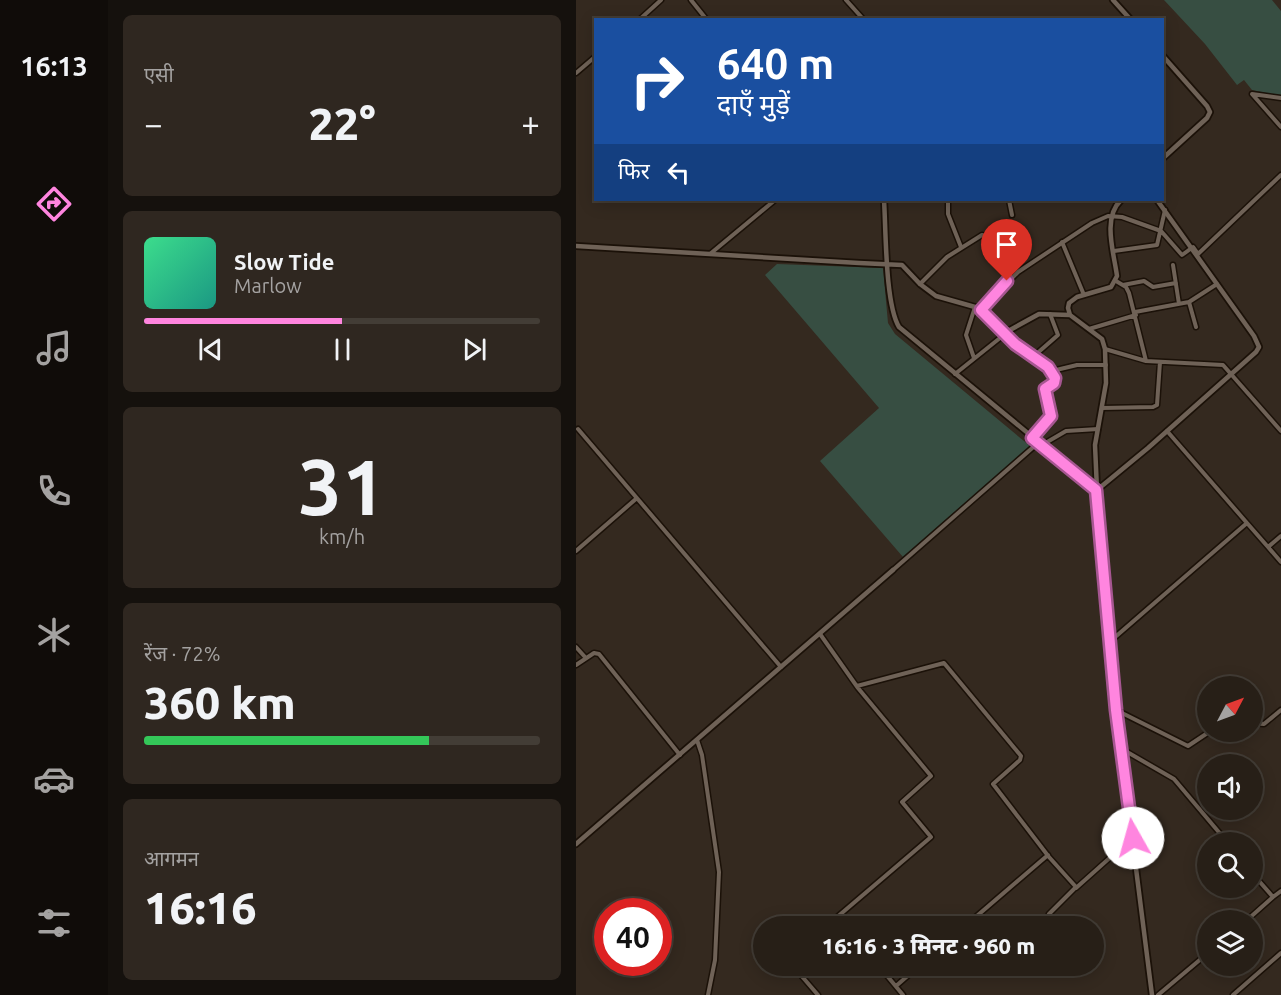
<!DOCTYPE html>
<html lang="hi">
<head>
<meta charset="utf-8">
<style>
	body { margin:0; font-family:Ubuntu,"Noto Sans Devanagari",sans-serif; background:#2f2720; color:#f1f3f6; height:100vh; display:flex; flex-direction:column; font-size:22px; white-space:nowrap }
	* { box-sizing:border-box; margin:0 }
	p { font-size:20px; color:#a4a2a1 }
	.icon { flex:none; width:33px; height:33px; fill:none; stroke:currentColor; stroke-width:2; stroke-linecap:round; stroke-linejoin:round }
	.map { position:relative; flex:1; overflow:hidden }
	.details { display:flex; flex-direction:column; gap:15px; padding:15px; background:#15110d; width:468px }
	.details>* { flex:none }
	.guide { position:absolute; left:18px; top:18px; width:570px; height:183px; border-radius:0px; box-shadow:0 3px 15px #0003,0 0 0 2px #433d36; background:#1a4fa0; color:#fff; overflow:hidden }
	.needle { width:39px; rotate:49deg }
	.controls { position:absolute; left:621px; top:676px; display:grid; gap:12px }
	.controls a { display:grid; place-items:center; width:66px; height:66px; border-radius:50%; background:#271f17; box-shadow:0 3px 15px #0003,0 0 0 2px #433d36; font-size:30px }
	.speed { position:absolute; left:18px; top:898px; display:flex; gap:12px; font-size:30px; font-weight:700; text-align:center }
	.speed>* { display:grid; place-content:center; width:78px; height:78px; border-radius:50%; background:#271f17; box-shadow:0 3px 15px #0003,0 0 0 2px #433d36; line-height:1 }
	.speed .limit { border:9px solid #d22; background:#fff; color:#111 }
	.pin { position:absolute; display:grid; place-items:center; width:51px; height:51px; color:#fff; margin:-62px -26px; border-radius:50% 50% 50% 0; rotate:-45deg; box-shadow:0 0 6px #0007 }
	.pin .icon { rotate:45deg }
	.me { position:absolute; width:66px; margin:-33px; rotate:353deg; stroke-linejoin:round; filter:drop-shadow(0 0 4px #0008) }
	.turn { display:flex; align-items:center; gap:21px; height:126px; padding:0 24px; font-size:27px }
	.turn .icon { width:78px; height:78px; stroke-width:2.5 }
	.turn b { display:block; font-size:42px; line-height:51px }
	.then { display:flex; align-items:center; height:57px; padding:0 24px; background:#0003; gap:12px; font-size:22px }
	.big { font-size:45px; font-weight:800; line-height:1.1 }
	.details .widget { flex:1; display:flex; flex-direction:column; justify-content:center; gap:9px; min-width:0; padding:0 21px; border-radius:9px; background:#2f2720 }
	.details .dial { align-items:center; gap:0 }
	.dial b { font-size:78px; line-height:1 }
	.song { display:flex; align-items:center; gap:18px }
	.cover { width:72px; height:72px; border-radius:9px; background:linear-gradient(135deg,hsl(150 70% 55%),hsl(170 70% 35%)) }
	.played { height:6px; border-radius:3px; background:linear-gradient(90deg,#ff85df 50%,#433d36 50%) }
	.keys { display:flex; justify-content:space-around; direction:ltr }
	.heat { display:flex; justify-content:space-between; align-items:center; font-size:33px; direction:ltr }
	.charge { height:9px; border-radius:4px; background:linear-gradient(90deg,#34c759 72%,#433d36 0) }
	.trip { position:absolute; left:177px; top:916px; width:351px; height:60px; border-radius:30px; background:#271f17; box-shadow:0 3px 15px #0003,0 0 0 2px #433d36; font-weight:800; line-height:60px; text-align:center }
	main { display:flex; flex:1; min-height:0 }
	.tab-bar { display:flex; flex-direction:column; width:108px; justify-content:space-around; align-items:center; background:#100c09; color:#a4a2a1 }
	.tab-bar .icon { width:42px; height:42px }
	.tab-bar .active { color:#ff85df }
	.tab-bar b { font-size:27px; color:#f1f3f6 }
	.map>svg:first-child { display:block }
</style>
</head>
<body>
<main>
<nav class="tab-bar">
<b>16:13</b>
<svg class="icon active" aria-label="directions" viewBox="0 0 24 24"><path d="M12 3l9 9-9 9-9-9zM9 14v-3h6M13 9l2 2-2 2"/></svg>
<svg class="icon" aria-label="music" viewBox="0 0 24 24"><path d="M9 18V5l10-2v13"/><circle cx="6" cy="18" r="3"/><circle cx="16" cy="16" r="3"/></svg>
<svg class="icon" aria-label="phone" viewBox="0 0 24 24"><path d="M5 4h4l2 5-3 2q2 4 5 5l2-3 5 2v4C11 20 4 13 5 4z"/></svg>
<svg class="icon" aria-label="climate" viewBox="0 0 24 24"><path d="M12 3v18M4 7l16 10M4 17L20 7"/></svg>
<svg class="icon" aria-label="car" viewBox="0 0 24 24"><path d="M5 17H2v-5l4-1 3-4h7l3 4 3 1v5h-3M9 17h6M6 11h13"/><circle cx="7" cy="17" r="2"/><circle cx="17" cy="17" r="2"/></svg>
<svg class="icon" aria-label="filters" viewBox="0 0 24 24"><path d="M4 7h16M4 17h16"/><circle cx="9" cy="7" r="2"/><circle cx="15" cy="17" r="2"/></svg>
</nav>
<section class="details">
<div class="widget"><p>एसी</p>
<div class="heat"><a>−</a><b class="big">22°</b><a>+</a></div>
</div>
<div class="widget">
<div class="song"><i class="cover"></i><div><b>Slow Tide</b><p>Marlow</p></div></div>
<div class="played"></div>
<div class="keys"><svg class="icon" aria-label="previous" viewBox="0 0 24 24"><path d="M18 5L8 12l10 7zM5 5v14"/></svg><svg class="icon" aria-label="pause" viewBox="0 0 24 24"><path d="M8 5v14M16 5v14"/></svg><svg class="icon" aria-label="next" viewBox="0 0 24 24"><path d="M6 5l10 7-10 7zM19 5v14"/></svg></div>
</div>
<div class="widget dial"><b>31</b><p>km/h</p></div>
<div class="widget"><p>रेंज · 72%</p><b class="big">360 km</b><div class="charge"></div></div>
<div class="widget"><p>आगमन</p><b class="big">16:16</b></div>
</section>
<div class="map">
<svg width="705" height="995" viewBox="0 0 705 995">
	<rect width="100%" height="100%" fill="#34291f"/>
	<!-- green -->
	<path fill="#374e42" d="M 588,0 L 696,0 L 705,11 L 705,96 L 676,90 L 668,80 L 661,85 L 629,44 Z
		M 201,264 L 307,268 L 312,323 L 319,334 L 454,446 L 327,557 L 244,461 L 303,408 L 189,275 Z"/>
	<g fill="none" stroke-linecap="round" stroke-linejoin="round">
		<defs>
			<path id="minor" d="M 115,0 L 131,20
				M 270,0 L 288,20
				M 63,20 L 85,0
				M 0,73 L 20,56
				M 705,98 L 676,94 L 705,127
				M 372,200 L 372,214 L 385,247
				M 433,200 L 436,215
				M 486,242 L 508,295
				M 538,251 L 581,245 L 589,210
				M 134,254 L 199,200
				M 597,265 L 603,304
				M 540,281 L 550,287 L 553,293 L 570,361
				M 344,284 L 371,257 L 406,235 L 412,237 L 435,277
				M 547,285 L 568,281 L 577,287 L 600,283
				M 613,302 L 620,327
				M 405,310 L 442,272 L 516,223 L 532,216 L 546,217 L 585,231 L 606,255 L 617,247 L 622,254 L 705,175
				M 559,312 L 613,302 L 641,284
				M 425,329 C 439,350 468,355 479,378 L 478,383 L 469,389 L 475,416 L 457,438
				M 513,329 L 560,315
				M 529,349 L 570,361 L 647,365 L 705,431
				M 458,356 L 482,335 L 474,314
				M 398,358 L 390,335 L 399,307
				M 476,371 L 501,365 L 530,365
				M 379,374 L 429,334
				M 526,408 L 577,407 L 581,405 L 584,362
				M 2,429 L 205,667
				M 591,431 L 671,523
				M 466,445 L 490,431 L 522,429
				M 692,547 L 705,562
				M 0,551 L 61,498
				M 317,570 L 462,443
				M 244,634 L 282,688 L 355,776 L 326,802 L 355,837 L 260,918 L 268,927
				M 533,639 L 538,638 L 671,523 L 692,547 L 705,536
				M 0,647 L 9,657
				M 0,665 L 18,653 L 23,654 L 104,755
				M 281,686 L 368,663 L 445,756 L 444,760 L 417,784 L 473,857 L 500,887 L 473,914
				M 540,710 L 612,746 L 633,732
				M 676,723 L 688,724 L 705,710
				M 121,740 L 126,755 L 143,872 L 139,960 L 132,995
				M 546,749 L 598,779 L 652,843
				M 676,873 L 697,897 L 705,891
				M 500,888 L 556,838
				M 670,921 L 697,897
				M 388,927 L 472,855
				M 217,966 L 242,995
				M 303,966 L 327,995
				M 320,986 L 343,966
				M 582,995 L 632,953
				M 657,995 L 705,953"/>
			<path id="tertiary" d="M 537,0 L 555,20
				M 586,55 L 631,106 L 634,112 L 631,118 L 586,159
				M 308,200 C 310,229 309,304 323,327 L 521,490 L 572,448 L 680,352 L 683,347 L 678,336 L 581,200
				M 545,200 C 526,218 538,253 541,276 L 535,287 L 501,297 L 493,303 L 492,308 L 494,315 L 526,339 L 529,349 L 530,383 L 519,445 L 521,490 L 540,710 L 576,995
				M 0,246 L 283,263 L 326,265 L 344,284 L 360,296 L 399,307 L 428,330 L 434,330 L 463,314 L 494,315
				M 0,844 L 317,570"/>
		</defs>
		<!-- minor casing -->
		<use href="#minor" stroke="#1b1108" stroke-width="7"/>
		<!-- tertiary casing -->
		<use href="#tertiary" stroke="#1b1108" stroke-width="8"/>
		<!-- minor -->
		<use href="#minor" stroke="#6f6257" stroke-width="4"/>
		<!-- tertiary -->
		<use href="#tertiary" stroke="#6f6257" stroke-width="4.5"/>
	</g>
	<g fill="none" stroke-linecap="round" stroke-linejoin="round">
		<defs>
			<path id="route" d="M 431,281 L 405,310 L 439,344 L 472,367 L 479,378 L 478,383 L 469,389 L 475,416 L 456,438 L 520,490 L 540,710 L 557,838"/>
		</defs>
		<!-- route casing -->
		<use href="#route" stroke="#a65691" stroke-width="15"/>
		<!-- route -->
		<use href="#route" stroke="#ff85df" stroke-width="10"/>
	</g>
</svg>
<div class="controls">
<a><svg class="needle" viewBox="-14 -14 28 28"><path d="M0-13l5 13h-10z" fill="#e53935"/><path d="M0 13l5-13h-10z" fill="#a4a2a1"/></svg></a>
<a><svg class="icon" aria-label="sound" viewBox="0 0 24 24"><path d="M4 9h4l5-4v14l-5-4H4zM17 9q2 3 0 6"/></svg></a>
<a><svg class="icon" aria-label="search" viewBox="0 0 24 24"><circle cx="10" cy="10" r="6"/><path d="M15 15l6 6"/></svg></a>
<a><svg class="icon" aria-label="layers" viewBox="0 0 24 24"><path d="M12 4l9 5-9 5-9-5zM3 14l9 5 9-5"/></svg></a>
</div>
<div class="speed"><div class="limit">40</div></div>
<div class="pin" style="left:431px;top:281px;background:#d93025"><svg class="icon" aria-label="arrive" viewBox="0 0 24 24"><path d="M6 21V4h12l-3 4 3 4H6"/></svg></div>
<svg class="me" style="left:557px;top:838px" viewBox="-20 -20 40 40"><circle r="19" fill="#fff"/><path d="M0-13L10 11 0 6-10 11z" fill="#ff85df"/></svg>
<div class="trip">16:16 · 3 मिनट · 960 m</div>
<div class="guide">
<div class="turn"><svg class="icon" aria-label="right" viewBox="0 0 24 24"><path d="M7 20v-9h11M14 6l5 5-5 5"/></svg><div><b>640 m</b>दाएँ मुड़ें</div></div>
<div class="then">फिर<svg class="icon" aria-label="left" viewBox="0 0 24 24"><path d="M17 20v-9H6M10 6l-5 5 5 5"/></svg></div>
</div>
</div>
</main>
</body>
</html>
